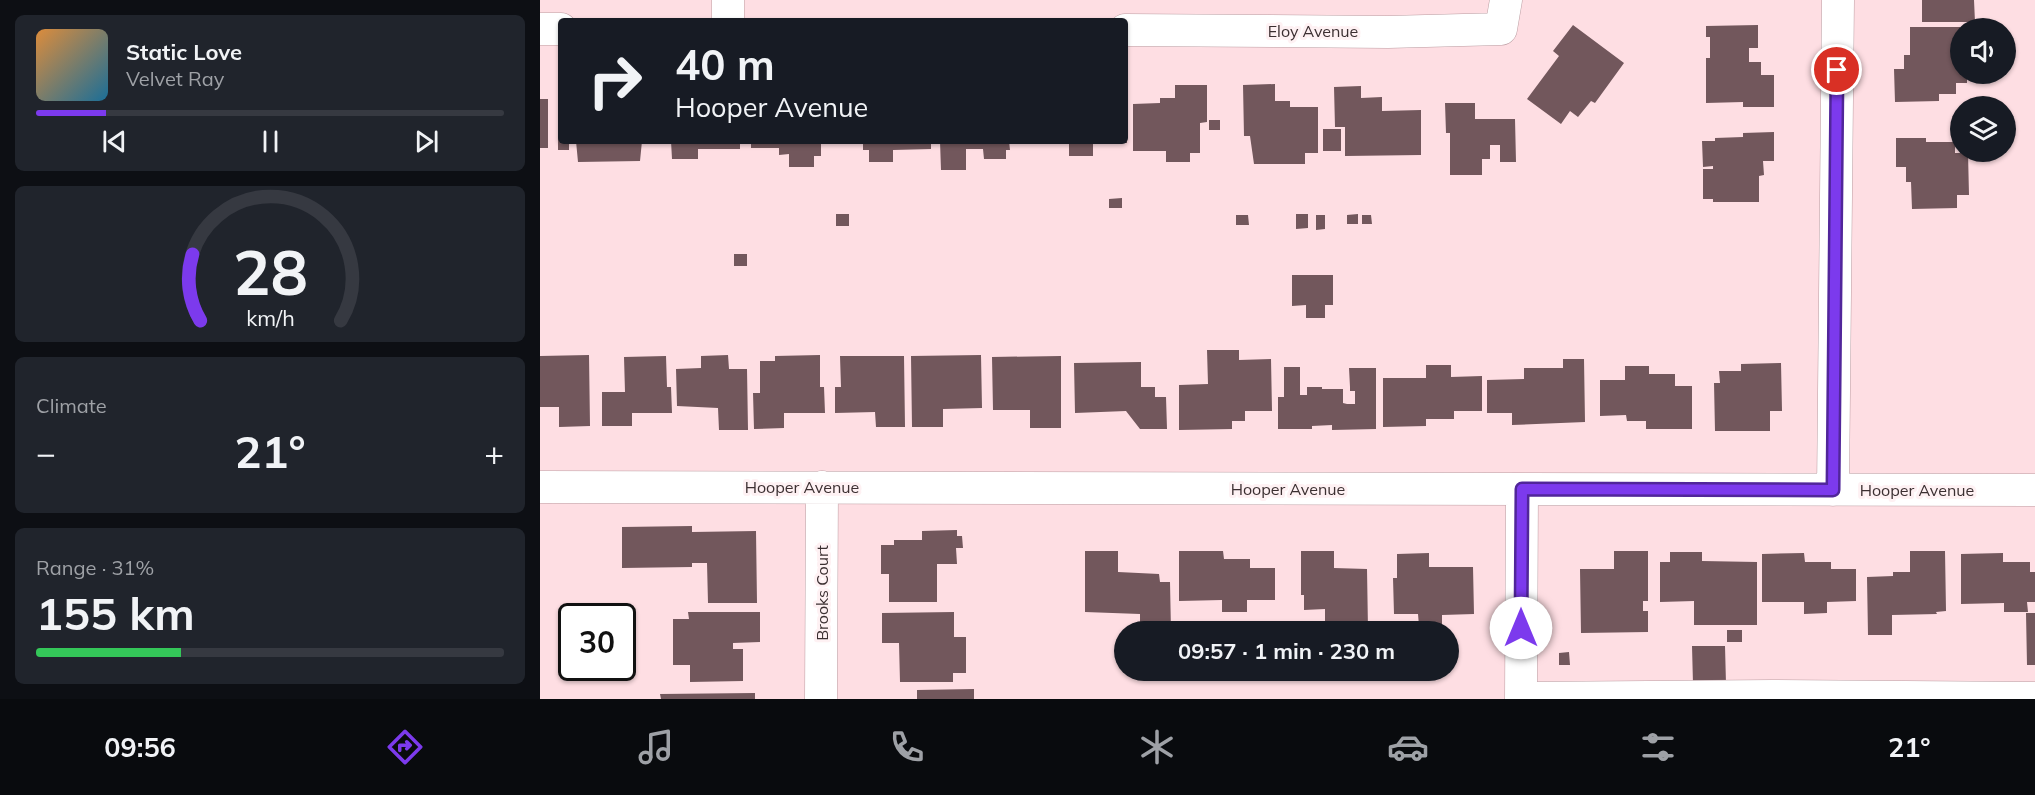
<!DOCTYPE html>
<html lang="en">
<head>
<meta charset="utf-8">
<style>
	body { margin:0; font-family:Mulish,sans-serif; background:#20242c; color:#f1f3f6; height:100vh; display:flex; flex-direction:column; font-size:22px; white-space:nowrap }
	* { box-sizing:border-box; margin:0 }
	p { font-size:20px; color:#9ea1a6 }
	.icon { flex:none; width:33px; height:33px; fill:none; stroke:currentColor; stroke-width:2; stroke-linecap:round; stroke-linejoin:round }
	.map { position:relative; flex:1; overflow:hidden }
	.side { display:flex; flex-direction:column; gap:15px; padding:15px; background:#0d0f14; width:540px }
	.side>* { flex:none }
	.top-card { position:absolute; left:18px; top:18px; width:570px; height:126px; border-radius:6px; box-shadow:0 2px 4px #0004; background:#171b24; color:#f1f3f6; overflow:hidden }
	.controls { position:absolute; left:1410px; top:18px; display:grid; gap:12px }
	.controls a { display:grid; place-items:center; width:66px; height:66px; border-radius:50%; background:#171b24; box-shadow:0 2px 4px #0004; font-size:30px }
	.speed { position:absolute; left:18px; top:603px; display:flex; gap:12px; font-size:30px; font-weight:700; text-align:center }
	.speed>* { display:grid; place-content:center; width:78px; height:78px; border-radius:50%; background:#171b24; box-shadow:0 2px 4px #0004; line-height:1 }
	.speed .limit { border:3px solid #111; border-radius:9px; background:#fff; color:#111 }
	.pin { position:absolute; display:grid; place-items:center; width:51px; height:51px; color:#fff; margin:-26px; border:3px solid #fff; border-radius:50%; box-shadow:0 2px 6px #0007 }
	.me { position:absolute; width:66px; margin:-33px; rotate:0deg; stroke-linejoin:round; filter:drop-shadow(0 0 4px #0008) }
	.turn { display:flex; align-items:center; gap:21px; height:126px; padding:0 18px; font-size:27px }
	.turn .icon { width:78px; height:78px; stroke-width:2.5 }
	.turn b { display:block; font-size:42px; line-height:51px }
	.big { font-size:45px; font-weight:700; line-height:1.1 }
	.side .widget { flex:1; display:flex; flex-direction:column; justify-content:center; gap:9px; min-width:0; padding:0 21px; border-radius:9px; background:#20242c }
	.side .dial { align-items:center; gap:0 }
	.dial svg { height:156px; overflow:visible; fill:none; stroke:#363941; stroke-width:7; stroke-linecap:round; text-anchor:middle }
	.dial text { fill:#f1f3f6; stroke:none }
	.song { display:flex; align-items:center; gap:18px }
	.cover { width:72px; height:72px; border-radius:9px; background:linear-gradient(135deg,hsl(30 70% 55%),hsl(200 70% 35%)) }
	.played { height:6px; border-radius:3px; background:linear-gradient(90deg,#7c3aed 15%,#363941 15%) }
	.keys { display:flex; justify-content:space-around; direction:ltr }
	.heat { display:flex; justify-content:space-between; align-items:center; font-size:33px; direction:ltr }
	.charge { height:9px; border-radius:4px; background:linear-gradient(90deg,#34c759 31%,#363941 0) }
	.trip { position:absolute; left:574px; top:621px; width:345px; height:60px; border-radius:30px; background:#171b24; box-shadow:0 2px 4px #0004; font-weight:700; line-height:60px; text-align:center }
	.tab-bar { display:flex; height:96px; justify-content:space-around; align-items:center; background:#090b0e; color:#9ea1a6 }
	.tab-bar .icon { width:42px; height:42px }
	.tab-bar .selected { color:#7c3aed }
	.tab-bar b { font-size:27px; color:#f1f3f6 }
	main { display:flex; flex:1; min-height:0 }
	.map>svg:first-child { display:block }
</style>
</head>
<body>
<main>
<section class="side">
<div class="widget">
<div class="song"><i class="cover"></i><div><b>Static Love</b><p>Velvet Ray</p></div></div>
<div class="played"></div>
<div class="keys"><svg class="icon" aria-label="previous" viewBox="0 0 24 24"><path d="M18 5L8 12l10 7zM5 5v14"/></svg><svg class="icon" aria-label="pause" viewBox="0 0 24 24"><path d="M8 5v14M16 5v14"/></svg><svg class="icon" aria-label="next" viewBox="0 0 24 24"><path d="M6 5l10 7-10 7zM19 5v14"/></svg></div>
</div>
<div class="widget dial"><svg viewBox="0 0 100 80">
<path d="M14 69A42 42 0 1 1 86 69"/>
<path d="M14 69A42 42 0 0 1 10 35" stroke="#7c3aed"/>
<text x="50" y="56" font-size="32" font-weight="700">28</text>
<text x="50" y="72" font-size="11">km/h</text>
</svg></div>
<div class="widget"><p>Climate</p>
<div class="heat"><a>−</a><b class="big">21°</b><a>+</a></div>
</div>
<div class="widget"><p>Range · 31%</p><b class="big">155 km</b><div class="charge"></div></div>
</section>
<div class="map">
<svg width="1495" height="699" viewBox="0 0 1495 699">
	<rect width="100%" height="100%" fill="#fedee3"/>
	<!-- building -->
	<path fill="#72575c" d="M 1382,0 L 1434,0 L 1435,22 L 1382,22 Z
		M 1033,25 L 1084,63 L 1055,103 L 1051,101 L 1038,117 L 1030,111 L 1021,124 L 987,99 L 1019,56 L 1013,51 Z
		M 1218,25 L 1218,48 L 1209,48 L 1209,62 L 1221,62 L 1221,75 L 1234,75 L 1234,107 L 1203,107 L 1203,102 L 1166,103 L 1166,58 L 1170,58 L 1170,37 L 1166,37 L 1166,26 Z
		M 1370,27 L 1420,27 L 1420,74 L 1427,74 L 1427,83 L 1416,83 L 1416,94 L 1399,94 L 1399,101 L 1355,102 L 1354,69 L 1364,69 L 1364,55 L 1370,55 Z
		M 735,84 L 735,101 L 750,101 L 750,107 L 778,107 L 778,153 L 765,153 L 765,164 L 714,164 L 710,136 L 704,136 L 703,85 Z
		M 635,85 L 667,85 L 667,122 L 660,123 L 660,153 L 650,153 L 650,162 L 626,162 L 626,151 L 593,151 L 593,104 L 620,103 L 620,98 L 635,98 Z
		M 821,86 L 821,98 L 842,97 L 842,111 L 881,110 L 881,155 L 805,156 L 805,127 L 795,127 L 794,87 Z
		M 0,99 L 8,99 L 8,148 L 0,148 Z
		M 905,103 L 935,103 L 935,119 L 975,119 L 976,162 L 960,162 L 960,145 L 950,145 L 950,159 L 942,159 L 942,175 L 910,175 L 910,133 L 906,133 Z
		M 669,120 L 680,120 L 680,130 L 669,130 Z
		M 783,129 L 801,129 L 801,151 L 783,151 Z
		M 1234,132 L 1234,161 L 1223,161 L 1224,175 L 1219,176 L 1219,202 L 1173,202 L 1173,199 L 1163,199 L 1163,169 L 1173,169 L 1173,166 L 1163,167 L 1162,141 L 1175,141 L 1175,138 L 1203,137 L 1203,133 Z
		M 18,137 L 21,137 L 21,141 L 29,141 L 29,150 L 18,150 Z
		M 1356,138 L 1386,138 L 1386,142 L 1415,142 L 1415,153 L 1428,153 L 1429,195 L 1417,195 L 1417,208 L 1372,209 L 1371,182 L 1366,182 L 1366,167 L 1356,167 Z
		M 36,141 L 102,141 L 100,161 L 38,162 Z
		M 131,141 L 200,141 L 200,149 L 158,149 L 158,159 L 132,159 Z
		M 211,141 L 281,141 L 281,156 L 274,156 L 274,167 L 249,167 L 249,154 L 239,155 L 239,148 L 211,148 Z
		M 323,141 L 391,141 L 391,149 L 353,150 L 353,162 L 329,162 L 329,150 L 323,150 Z
		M 400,141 L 469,141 L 470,150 L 466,150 L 466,159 L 444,159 L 443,149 L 426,149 L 426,170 L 401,170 Z
		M 529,141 L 587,141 L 587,143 L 553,144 L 553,156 L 529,156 Z
		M 582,198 L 582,208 L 569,208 L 569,199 Z
		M 296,214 L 309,214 L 309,226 L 296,226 Z
		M 756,214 L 768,214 L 768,228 L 756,229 Z
		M 818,214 L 818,224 L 807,224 L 807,215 Z
		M 696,215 L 708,215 L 709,225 L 696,225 Z
		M 776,215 L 785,215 L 785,229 L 776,230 Z
		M 822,215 L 831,215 L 832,224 L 822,224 Z
		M 194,254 L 207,254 L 207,266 L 194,266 Z
		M 752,275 L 793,275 L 793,305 L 785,305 L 785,318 L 766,318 L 766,305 L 752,306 Z
		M 667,350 L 699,350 L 699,360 L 731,359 L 732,411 L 705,411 L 705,421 L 692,421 L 692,429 L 639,430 L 639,385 L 668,384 Z
		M 49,355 L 50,426 L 19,427 L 19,407 L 0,407 L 0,356 Z
		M 188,355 L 189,369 L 207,369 L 208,430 L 179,430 L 178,408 L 137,406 L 136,369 L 161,368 L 161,356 Z
		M 280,355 L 280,387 L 284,387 L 285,413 L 244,413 L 244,428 L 214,429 L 213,393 L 220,393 L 220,361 L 235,361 L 235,356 Z
		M 441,355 L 442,408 L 403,409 L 403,427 L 372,427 L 371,356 Z
		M 126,356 L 127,387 L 131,387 L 132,413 L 92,413 L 92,426 L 62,426 L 62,392 L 85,392 L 84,357 Z
		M 300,356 L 364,356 L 365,427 L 336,427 L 335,412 L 295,413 L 295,387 L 301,387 Z
		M 521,356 L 521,428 L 490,428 L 490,410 L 453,410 L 452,357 Z
		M 1023,359 L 1044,359 L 1045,422 L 972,425 L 972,413 L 947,413 L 947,380 L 984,379 L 984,368 L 1023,368 Z
		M 601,362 L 601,387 L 615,387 L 615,397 L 626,397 L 627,429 L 600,429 L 586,411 L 535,413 L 534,363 Z
		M 1241,363 L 1242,411 L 1230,411 L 1230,431 L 1175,431 L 1174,383 L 1180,383 L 1179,371 L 1201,371 L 1201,364 Z
		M 886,365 L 911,365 L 911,377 L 942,376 L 942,411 L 914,411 L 914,419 L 886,419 L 886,426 L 843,427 L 843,378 L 886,378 Z
		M 1085,366 L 1109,366 L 1109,374 L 1135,374 L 1135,386 L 1152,386 L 1152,429 L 1106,429 L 1106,421 L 1087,421 L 1086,415 L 1060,416 L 1060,380 L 1085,380 Z
		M 744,367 L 760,367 L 760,395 L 767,395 L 767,387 L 782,387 L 782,389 L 803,389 L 803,403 L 807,404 L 815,404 L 815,391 L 810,391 L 810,387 L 809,368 L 836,368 L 836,429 L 792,430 L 792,425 L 772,426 L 772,429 L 738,429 L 738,397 L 744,397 Z
		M 152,526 L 152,532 L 216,531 L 217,603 L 168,603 L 167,563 L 152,563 L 152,567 L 82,568 L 82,527 Z
		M 417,530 L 417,536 L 422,536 L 423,548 L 416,548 L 417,564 L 397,564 L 397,602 L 349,602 L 349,574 L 341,574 L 341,545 L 354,545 L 354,540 L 382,540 L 382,531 Z
		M 545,551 L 578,551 L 578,572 L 619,574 L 620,582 L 630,582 L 631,632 L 600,632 L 600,614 L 545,612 Z
		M 639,551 L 683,551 L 684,559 L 710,559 L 710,568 L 735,568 L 735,600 L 707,600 L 707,612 L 682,612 L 682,600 L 639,601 Z
		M 761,551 L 794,551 L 794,568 L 827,569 L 828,630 L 785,631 L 785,609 L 764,610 L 764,595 L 761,595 Z
		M 1074,551 L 1108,551 L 1108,601 L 1103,601 L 1103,611 L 1108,611 L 1108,632 L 1041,633 L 1040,569 L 1074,569 Z
		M 1370,551 L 1405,551 L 1406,611 L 1396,612 L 1397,614 L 1352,615 L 1352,635 L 1328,635 L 1327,577 L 1353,576 L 1353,572 L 1370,572 Z
		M 1130,552 L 1162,552 L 1162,561 L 1217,562 L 1217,625 L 1154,625 L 1154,601 L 1120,602 L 1120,562 L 1130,562 Z
		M 889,553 L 889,567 L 933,567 L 934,614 L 902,615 L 902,626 L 879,626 L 878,614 L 854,614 L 853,578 L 857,578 L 857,554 Z
		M 1264,553 L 1265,562 L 1291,562 L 1291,569 L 1316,569 L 1316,601 L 1287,602 L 1287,613 L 1264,614 L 1264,602 L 1222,602 L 1222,554 Z
		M 1463,553 L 1463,562 L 1490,562 L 1490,572 L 1495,572 L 1495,602 L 1487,602 L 1488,612 L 1464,612 L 1464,603 L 1421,604 L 1421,554 Z
		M 35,608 L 58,608 L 59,616 L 36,616 Z
		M 148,612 L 220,612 L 220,642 L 193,643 L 193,649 L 203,649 L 203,681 L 150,682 L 150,665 L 133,665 L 133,619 L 149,619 Z
		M 414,612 L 414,637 L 426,637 L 426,673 L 413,673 L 413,682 L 360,682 L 359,643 L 342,643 L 342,613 Z
		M 1486,613 L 1495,613 L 1495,665 L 1487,665 Z
		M 1187,630 L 1202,630 L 1202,642 L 1187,642 Z
		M 1152,646 L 1185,646 L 1186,684 L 1153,684 Z
		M 1029,652 L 1030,665 L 1019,665 L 1019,653 Z
		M 434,689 L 434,699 L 377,699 L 377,690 Z
		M 215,693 L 215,699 L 121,699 L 120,694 Z"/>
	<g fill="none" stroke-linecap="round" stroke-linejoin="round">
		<defs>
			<path id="minor" d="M 188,21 L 188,0
				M 0,29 L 21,29
				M 585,30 L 848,32 L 961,29 L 966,0
				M 0,487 L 1495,490
				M 1293,490 L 1298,0
				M 981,698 L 1232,696 L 1495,698
				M 281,699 L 282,487
				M 981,699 L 982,489"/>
		</defs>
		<!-- minor casing -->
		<use href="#minor" stroke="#bb9da2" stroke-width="33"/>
		<!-- minor -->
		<use href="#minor" stroke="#fff" stroke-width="32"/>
	</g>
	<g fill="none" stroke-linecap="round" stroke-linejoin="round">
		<defs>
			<path id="route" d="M 981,628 L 982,489 L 1293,490 L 1297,70"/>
		</defs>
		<!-- route casing -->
		<use href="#route" stroke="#51269a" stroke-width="15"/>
		<!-- route -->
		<use href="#route" stroke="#7c3aed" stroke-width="10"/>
	</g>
	<g text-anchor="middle" stroke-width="6" stroke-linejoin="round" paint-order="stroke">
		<!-- street labels -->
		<g font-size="16" fill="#3b2f31" stroke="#fef1f3">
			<text x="773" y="37">Eloy Avenue</text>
			<text x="262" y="493">Hooper Avenue</text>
			<text x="748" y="495">Hooper Avenue</text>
			<text x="1377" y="496">Hooper Avenue</text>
			<text transform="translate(282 593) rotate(-90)" y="6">Brooks Court</text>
		</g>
	</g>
</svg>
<div class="controls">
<a><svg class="icon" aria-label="sound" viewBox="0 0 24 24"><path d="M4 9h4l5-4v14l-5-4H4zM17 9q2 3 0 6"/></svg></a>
<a><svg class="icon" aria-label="layers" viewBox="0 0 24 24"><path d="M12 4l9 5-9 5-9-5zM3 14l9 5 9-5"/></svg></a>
</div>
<div class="speed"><div class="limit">30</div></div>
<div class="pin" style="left:1297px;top:70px;background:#d93025"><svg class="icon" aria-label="arrive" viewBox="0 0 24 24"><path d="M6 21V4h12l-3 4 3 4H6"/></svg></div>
<svg class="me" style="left:981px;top:628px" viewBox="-20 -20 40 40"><circle r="19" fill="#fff"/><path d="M0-13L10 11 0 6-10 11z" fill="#7c3aed"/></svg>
<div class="trip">09:57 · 1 min · 230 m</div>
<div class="top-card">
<div class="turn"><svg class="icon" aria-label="right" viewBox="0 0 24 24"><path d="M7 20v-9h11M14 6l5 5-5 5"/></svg><div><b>40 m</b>Hooper Avenue</div></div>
</div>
</div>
</main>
<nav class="tab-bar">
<b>09:56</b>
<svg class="icon selected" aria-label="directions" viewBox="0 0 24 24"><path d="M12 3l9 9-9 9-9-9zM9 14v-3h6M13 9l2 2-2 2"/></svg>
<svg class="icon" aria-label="music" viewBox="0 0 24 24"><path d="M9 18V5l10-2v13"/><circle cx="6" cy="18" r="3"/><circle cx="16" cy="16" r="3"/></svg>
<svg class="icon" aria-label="phone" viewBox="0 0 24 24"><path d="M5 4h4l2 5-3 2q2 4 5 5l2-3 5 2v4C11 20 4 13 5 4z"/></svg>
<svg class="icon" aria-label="climate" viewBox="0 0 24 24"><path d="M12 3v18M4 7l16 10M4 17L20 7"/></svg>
<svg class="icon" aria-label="car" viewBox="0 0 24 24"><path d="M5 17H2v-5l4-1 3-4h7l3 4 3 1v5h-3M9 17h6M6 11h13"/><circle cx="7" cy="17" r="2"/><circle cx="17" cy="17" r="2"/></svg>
<svg class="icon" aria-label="filters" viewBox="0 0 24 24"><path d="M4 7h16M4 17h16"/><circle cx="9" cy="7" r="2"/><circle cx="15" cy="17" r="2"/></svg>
<b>21°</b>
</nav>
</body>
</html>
